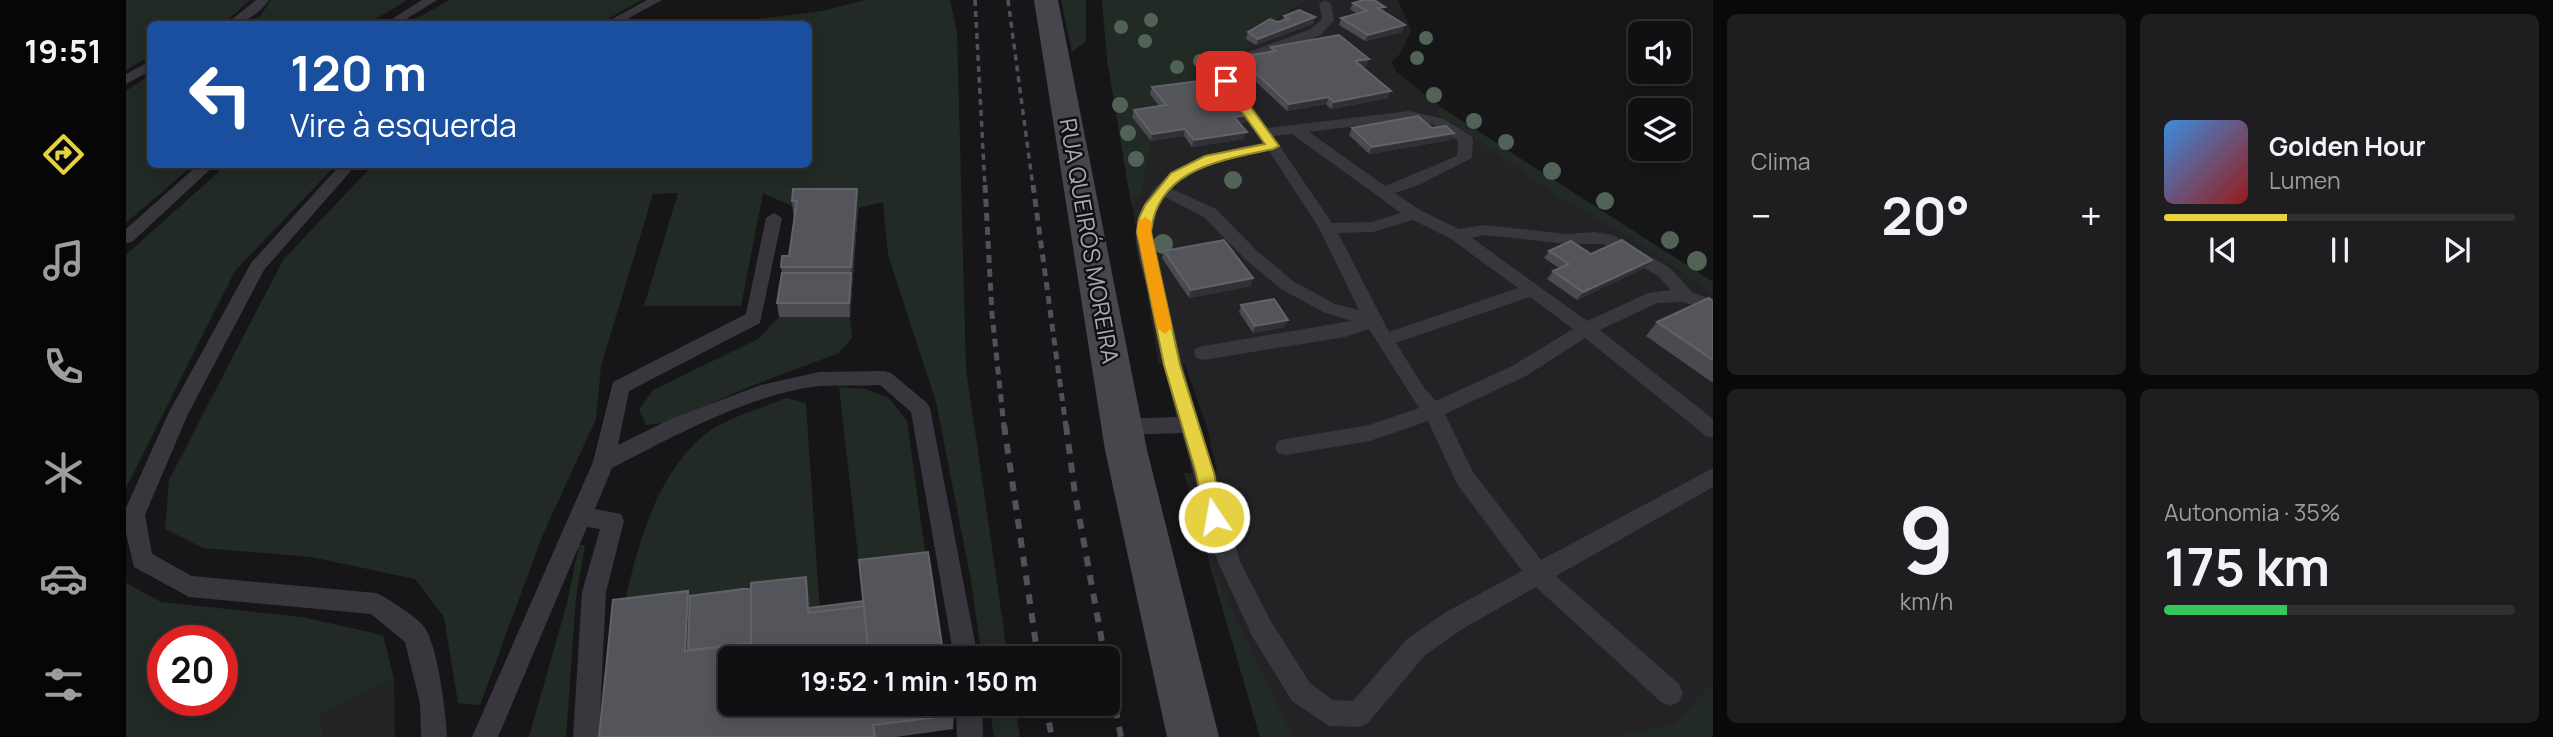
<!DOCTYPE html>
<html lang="pt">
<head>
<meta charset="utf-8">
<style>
	body { margin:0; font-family:Manrope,sans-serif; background:#1e1e20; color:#f1f3f6; height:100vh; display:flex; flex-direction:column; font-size:26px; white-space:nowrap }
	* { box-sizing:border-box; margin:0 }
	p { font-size:23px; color:#9c9d9f }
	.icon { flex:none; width:38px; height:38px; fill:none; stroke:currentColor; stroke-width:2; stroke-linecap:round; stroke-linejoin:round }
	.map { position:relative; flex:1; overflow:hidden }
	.drawer { display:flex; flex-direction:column; gap:14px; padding:14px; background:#09090a; width:840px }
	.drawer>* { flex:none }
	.guide { position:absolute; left:21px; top:21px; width:665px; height:147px; border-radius:10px; box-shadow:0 4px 18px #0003,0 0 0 2px #303032; background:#1a4fa0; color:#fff; overflow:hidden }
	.buttons { position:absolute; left:1502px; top:21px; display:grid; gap:14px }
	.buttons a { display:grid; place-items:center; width:63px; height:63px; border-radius:10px; background:#101012; box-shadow:0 4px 18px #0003,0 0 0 2px #303032; font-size:35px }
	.speed { position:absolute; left:21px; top:625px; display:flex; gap:14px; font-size:35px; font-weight:700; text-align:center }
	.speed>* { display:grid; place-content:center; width:91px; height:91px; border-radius:50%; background:#101012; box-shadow:0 4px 18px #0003,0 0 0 2px #303032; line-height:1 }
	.speed .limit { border:10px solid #d22; background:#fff; color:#111 }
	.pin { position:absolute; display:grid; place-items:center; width:60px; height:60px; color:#fff; margin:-30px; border-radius:14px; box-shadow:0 4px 10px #0006 }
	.me { position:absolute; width:77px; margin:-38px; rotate:348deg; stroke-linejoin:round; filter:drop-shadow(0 0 5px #0008) }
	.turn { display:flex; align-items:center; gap:24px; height:147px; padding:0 28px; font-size:32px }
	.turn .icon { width:91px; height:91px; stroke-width:2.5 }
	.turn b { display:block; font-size:49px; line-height:60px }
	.big { font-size:52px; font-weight:700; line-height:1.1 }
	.drawer .tile { flex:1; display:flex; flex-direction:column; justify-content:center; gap:10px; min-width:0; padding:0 24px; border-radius:10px; background:#1e1e20 }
	.drawer .dial { align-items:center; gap:0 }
	.dial b { font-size:91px; line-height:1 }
	.song { display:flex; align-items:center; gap:21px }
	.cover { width:84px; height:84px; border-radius:10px; background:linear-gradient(135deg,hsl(210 70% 55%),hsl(0 70% 35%)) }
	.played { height:7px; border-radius:4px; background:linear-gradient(90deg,#e5d141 35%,#303032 35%) }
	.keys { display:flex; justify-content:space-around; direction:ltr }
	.heat { display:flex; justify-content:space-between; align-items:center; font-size:38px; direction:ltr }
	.charge { height:10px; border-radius:5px; background:linear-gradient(90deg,#34c759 35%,#303032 0) }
	.drawer .tiles { flex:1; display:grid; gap:14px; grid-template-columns:repeat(2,1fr) }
	.trip { position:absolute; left:592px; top:646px; width:402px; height:70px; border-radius:10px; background:#101012; box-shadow:0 4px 18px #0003,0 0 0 2px #303032; font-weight:700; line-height:70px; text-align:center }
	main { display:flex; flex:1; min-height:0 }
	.dock { display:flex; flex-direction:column; width:126px; justify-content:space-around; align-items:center; background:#060607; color:#9c9d9f }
	.dock .icon { width:49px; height:49px }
	.dock .selected { color:#e5d141 }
	.dock b { font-size:32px; color:#f1f3f6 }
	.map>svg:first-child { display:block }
</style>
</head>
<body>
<main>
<nav class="dock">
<b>19:51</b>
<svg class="icon selected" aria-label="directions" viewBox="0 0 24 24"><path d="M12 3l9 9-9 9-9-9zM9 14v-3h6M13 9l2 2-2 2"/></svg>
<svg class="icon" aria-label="music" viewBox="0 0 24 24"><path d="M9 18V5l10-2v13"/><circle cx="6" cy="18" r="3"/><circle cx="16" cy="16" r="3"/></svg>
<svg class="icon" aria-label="phone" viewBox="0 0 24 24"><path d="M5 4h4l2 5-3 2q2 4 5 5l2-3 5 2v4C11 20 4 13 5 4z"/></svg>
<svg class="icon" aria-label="climate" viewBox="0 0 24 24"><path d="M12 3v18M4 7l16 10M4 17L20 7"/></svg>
<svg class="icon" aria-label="car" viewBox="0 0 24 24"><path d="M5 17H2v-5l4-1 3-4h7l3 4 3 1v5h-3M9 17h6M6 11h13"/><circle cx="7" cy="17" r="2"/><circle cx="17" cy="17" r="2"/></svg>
<svg class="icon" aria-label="filters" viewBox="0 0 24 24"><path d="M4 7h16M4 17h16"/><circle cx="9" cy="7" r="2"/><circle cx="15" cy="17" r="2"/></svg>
</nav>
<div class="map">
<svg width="1587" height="737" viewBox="0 0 1587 737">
	<rect width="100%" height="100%" fill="#161618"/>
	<!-- built -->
	<path fill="#232225" d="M 1181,0 L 1272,0 L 1285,30 L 1274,54 L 1265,62 L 1271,72 L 1316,108 L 1587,282 L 1587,737 L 1134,737 L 1058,473 L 1091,472 L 1081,427 L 1059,365 L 1033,364 L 981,59 L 993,63 L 1147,23 Z
		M 268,679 L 269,737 L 152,737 L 193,716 Z"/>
	<!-- green -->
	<path fill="#222a25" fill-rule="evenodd" d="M 0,0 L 124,0 L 104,18 L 93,24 L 24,24 L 24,56 L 0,70 Z
		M 145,0 L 281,0 L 242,24 L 118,24 L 134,16 Z
		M 324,0 L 515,0 L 484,18 L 467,24 L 280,24 Z
		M 739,0 L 824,0 L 831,32 L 840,369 L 882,658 L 856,658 L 845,580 L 810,402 L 762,255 L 757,202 L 732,208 L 670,208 L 637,193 L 615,306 L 518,306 L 552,193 L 527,194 L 475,366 L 470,419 L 417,534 L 354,705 L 332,703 L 318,617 L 289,579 L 185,557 L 77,548 L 39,529 L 43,480 L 157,260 L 247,165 L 682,164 L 682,24 L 593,24 L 696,11 Z
		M 935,0 L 960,0 L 960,41 L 946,52 Z
		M 976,0 L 1181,0 L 1121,39 L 1130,45 L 1095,60 L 1071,87 L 1038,112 L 1007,117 L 1025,141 L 1015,195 L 1005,203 L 981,59 Z
		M 24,75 L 24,164 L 67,165 L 0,223 L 0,91 Z
		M 1316,108 L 1587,282 L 1587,294 L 1511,241 L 1440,201 L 1309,112 Z
		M 100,165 L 210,165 L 109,271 L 0,488 L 0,255 Z
		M 653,317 L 724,317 L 726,338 L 713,353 L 615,390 L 545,422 L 520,425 L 513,410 L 527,390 L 632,339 Z
		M 713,387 L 740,389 L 763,398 L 781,421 L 801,565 L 734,572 Z
		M 660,398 L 680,403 L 694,613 L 496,616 C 509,553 529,470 585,430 C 602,418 639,407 660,398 Z
		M 453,545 L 459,545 L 450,598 L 440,737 L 403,737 L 441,603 Z
		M 1082,559 L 1167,737 L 1134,737 Z
		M 0,583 L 35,602 L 176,617 L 257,635 L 268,679 L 193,716 L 197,737 L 0,737 ZM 37,640 L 96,640 L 96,700 L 37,700 Z
		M 1587,682 L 1587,737 L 1481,737 L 1547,725 Z
		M 863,704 L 889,704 L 894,737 L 868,737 Z"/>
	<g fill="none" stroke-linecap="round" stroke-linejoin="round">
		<!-- service -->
		<path fill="#38373d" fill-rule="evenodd" d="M 130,0 L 143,0 C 132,15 119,24 100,24 Z
			M 296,0 L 311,0 L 272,24 L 258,24 Z
			M 521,0 L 536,0 L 492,24 L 477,24 Z
			M 1199,0 L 1205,4 L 1208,20 L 1195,35 L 1105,70 L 1107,81 L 1142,128 L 1283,111 L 1318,119 L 1345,136 L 1347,139 L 1346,158 L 1293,185 L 1269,193 L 1294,210 L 1333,229 L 1358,225 L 1441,234 L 1468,232 L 1487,235 L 1544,268 L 1566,292 L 1587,300 L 1587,313 L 1558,302 L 1531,303 L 1474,330 L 1587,419 L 1587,438 L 1580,436 L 1459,338 L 1400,376 L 1319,414 L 1347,472 L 1415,560 L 1587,468 L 1587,487 L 1430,576 L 1553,684 L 1557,693 L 1553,702 L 1544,706 L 1535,702 L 1410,587 L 1338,628 L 1299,655 L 1242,723 L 1233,727 L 1203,726 L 1166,701 L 1126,636 L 1092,562 L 1056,433 L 995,435 L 988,433 L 985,427 L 988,421 L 995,419 L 1051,417 C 1040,376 1030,335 1022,292 C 1018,274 1008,248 1010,230 C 1019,168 1086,151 1137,143 L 1093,81 L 1091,69 L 1098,61 L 1185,29 L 1196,19 L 1193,4 ZM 1283,119 L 1308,125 L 1332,141 L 1331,156 L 1259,186 L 1183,132 ZM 1166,134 L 1275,213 L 1246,222 L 1206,223 L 1147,136 ZM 1143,151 L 1193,228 L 1233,310 L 1209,304 L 1167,281 L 1131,251 L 1090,209 L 1046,189 C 1072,164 1109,157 1143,151 ZM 1039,197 L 1078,217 L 1119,259 L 1155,289 L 1197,312 L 1225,321 L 1077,346 L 1070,348 L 1068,353 L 1070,358 L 1077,360 L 1219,337 L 1243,329 L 1293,408 L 1243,425 L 1159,439 L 1152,441 L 1149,447 L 1152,453 L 1159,455 L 1244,441 L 1302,421 L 1331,484 L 1396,571 L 1320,612 L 1281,639 L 1227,701 L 1207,700 L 1184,683 L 1144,620 L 1114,561 L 1056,364 L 1026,232 L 1031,210 ZM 1287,220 L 1325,239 L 1392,288 L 1263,332 L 1212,233 L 1247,232 ZM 1358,235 L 1441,244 L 1478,244 L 1532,276 L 1545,290 L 1522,293 L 1461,321 L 1346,238 ZM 1404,297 L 1447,329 L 1386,366 L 1310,401 L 1299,389 L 1270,343 Z
			M 24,61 L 24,71 L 0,84 L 0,74 Z
			M 73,164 L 90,164 L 6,242 L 0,243 L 0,229 Z
			M 215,164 L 231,164 L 138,270 L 62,414 L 19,515 L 26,554 L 66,576 L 250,593 C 262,598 292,618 299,628 C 312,648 320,713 321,737 L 295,737 L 294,703 L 279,642 L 245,614 L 63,597 L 8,567 L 0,533 L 0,508 L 42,414 L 125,263 Z
			M 648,213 L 656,218 L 634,323 L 503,391 L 492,445 L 545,419 L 635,385 L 693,372 L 758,371 L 765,373 L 801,403 L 804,408 L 852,658 L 828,658 L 785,412 L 754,385 C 734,386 714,385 695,386 C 628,392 546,437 486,468 L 469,509 L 495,514 L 498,521 L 480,592 L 473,737 L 447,737 L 456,592 L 474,529 L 461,527 L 372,737 L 346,737 L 467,462 L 487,382 L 620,314 L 640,218 Z
			M 830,704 L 856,704 L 857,737 L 831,737 Z"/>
		<!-- secondary -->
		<path fill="#46464c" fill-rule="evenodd" d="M 908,0 L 932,0 L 1021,450 L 1093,737 L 1041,737 L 979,450 Z"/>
		<!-- rail-far2 -->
		<path stroke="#515157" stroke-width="3.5" stroke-dasharray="6 5" stroke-linecap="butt" d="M 849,0 L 859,187
			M 882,0 L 907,187"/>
		<!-- rail-far1 -->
		<path stroke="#515157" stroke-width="5" stroke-dasharray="8 6" stroke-linecap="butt" d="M 859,185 L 866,314 L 878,427
			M 907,185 L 940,427"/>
		<!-- rail -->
		<path stroke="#515157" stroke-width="6" stroke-dasharray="10 9" stroke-linecap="butt" d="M 878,425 L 912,658
			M 940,425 L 949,494 L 979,658
			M 982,671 L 995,737
			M 919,704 L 926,737"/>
	</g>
	<!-- trees -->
	<g fill="#516257">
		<circle cx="1025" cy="20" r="7"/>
		<circle cx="995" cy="27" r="7"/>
		<circle cx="1300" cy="38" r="7"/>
		<circle cx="1019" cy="41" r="7"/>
		<circle cx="1291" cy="58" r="7"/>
		<circle cx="1074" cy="61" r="7"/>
		<circle cx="1051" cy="67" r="7"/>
		<circle cx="1308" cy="95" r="8"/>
		<circle cx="994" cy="105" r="8"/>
		<circle cx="1348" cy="121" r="8"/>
		<circle cx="1002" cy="133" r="8"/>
		<circle cx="1380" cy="142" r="8"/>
		<circle cx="1010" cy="159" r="8"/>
		<circle cx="1426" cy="171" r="9"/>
		<circle cx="1107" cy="180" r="9"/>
		<circle cx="1479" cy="201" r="9"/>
		<circle cx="1544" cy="240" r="9"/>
		<circle cx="1037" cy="244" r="10"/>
		<circle cx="1571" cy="261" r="10"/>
	</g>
	<!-- wall -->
	<path fill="#4a4a50" d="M 1227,3 L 1257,12 L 1279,25 L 1276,32 L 1239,41 L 1213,25 L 1215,18 L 1231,14 L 1224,9 Z
		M 1158,16 L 1189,17 L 1187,24 L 1130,45 L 1120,39 L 1122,32 L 1156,21 Z
		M 1145,47 L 1243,59 L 1240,66 L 1235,67 L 1265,91 L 1262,98 L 1205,109 L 1200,104 L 1161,111 L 1111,64 L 1113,57 L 1143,52 Z
		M 1026,87 L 1092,103 L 1124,115 L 1122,122 L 1113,123 L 1118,139 L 1066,147 L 1058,136 L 1025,141 L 1006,117 L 1008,110 L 1033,106 L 1024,94 Z
		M 1226,128 L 1306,128 L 1328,133 L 1325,140 L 1243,154 L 1223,135 Z
		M 667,189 L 732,208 L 724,317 L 653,317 L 651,303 L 656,273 L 655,267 L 663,256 L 668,221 L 666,201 Z
		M 1038,251 L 1125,286 L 1063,298 L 1036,258 Z
		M 1423,251 L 1465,254 L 1520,267 L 1451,300 L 1421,279 L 1427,271 L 1433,268 L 1418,258 Z
		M 1587,301 L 1587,383 L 1520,336 L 1531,322 Z
		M 1115,305 L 1159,327 L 1127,333 L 1113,312 Z
		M 562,591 L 564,596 L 683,594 L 684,608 L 817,652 L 828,715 L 827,729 L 770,737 L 473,737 Z"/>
	<!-- shaded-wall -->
	<path fill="#313135" d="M 1189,17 L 1187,24 L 1130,45 L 1132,39 Z
		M 1279,25 L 1276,32 L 1239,41 L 1242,35 Z
		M 1243,59 L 1240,66 L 1226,68 L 1229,61 Z
		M 1265,91 L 1262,98 L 1205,109 L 1208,102 Z
		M 1203,97 L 1200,104 L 1161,111 L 1163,104 Z
		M 1124,115 L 1122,122 L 1106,124 L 1108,117 Z
		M 1059,129 L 1058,136 L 1025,141 L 1026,134 Z
		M 1121,132 L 1118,139 L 1066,147 L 1068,140 Z
		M 1328,133 L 1325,140 L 1243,154 L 1246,147 Z
		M 731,189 L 732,208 L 724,317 L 723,303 Z
		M 1526,260 L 1520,267 L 1451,300 L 1457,292 Z
		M 1127,278 L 1125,286 L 1063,298 L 1065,290 Z
		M 1162,320 L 1159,327 L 1127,333 L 1129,326 Z
		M 680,577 L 683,594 L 685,623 L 682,613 Z
		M 562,591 L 569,608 L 567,654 L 559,651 Z"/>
	<!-- building -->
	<path fill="#54555b" stroke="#626269" stroke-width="2" d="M 1238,0 L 1248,0 L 1259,7 L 1252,8 L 1279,25 L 1242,35 L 1215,18 L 1241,11 L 1227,3 Z
		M 1173,10 L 1189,17 L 1132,39 L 1122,32 L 1144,19 L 1151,22 L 1163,19 L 1158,16 Z
		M 1213,35 L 1243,59 L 1229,61 L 1265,91 L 1208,102 L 1203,97 L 1163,104 L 1113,57 L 1150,51 L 1145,47 Z
		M 1073,81 L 1092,103 L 1111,100 L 1124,115 L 1108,117 L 1121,132 L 1068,140 L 1059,129 L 1026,134 L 1008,110 L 1040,105 L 1026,87 Z
		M 1292,116 L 1306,128 L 1320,126 L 1328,133 L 1246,147 L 1226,128 Z
		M 667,189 L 731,189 L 725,267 L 655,267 L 656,256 L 663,256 L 671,201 L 666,201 Z
		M 1098,240 L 1127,278 L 1065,290 L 1038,251 Z
		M 1496,240 L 1526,260 L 1457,292 L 1427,271 L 1443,264 L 1423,251 L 1445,241 L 1465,254 Z
		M 656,273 L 725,273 L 723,303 L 651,303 Z
		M 1583,298 L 1587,301 L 1587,360 L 1531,322 Z
		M 1148,299 L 1162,320 L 1129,326 L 1115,305 Z
		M 802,552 L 817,652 L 773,658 L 743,658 L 733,560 Z
		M 680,577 L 682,613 L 738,606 L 743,658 L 604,658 L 604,704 L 826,704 L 828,715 L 747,725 L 749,737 L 473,737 L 487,600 L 562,591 L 559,651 L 625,643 L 625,583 Z
		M 625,588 L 625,643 L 562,650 L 564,596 Z
		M 737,601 L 738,606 L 683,613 L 682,608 Z
		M 818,652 L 819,658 L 773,658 Z"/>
	<!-- route -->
	<path fill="#e5d141" stroke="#95882a" stroke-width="2" d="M 1096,79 L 1104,79 L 1153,146 L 1147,149 C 1097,160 1031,168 1025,232 L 1054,365 L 1088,473 L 1097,517 L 1095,523 L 1088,525 L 1082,523 L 1079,517 L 1070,473 L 1038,365 L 1011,232 L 1013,218 L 1019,205 L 1045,173 L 1079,156 L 1139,144 L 1094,81 Z"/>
	<!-- slow -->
	<path fill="#f59e0b" d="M 1019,217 L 1026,222 L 1025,232 L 1046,328 L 1039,334 L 1031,328 L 1011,232 L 1012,222 Z"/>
	<g text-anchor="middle" stroke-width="5" stroke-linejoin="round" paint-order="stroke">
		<!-- street labels -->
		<g font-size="23" fill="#a9aab7" stroke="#111113">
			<text transform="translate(963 241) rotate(80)" y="8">RUA QUEIRÓS MOREIRA</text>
		</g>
	</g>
</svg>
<div class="buttons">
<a><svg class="icon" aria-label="sound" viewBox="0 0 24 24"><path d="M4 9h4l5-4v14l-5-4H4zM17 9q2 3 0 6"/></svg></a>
<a><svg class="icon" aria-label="layers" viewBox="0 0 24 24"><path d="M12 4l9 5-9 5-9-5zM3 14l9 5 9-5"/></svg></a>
</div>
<div class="speed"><div class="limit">20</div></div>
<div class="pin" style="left:1100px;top:81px;background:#d93025"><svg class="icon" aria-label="arrive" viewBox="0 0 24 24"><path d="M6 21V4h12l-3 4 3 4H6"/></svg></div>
<svg class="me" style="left:1088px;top:517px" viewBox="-20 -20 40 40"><circle r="17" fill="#e5d141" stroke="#fff" stroke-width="3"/><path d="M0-11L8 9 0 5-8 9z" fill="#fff"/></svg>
<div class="trip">19:52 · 1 min · 150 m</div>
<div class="guide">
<div class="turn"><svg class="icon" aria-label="left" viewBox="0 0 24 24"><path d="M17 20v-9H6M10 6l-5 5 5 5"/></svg><div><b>120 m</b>Vire à esquerda</div></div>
</div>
</div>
<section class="drawer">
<div class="tiles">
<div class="tile"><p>Clima</p>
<div class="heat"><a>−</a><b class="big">20°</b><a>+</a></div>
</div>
<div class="tile">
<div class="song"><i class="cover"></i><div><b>Golden Hour</b><p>Lumen</p></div></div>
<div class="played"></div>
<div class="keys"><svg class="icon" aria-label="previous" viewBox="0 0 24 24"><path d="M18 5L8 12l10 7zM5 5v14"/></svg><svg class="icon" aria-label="pause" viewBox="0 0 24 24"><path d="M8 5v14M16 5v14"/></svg><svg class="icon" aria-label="next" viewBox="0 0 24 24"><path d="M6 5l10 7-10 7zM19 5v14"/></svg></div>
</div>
<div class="tile dial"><b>9</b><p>km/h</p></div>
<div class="tile"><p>Autonomia · 35%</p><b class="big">175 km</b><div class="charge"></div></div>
</div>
</section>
</main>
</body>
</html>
